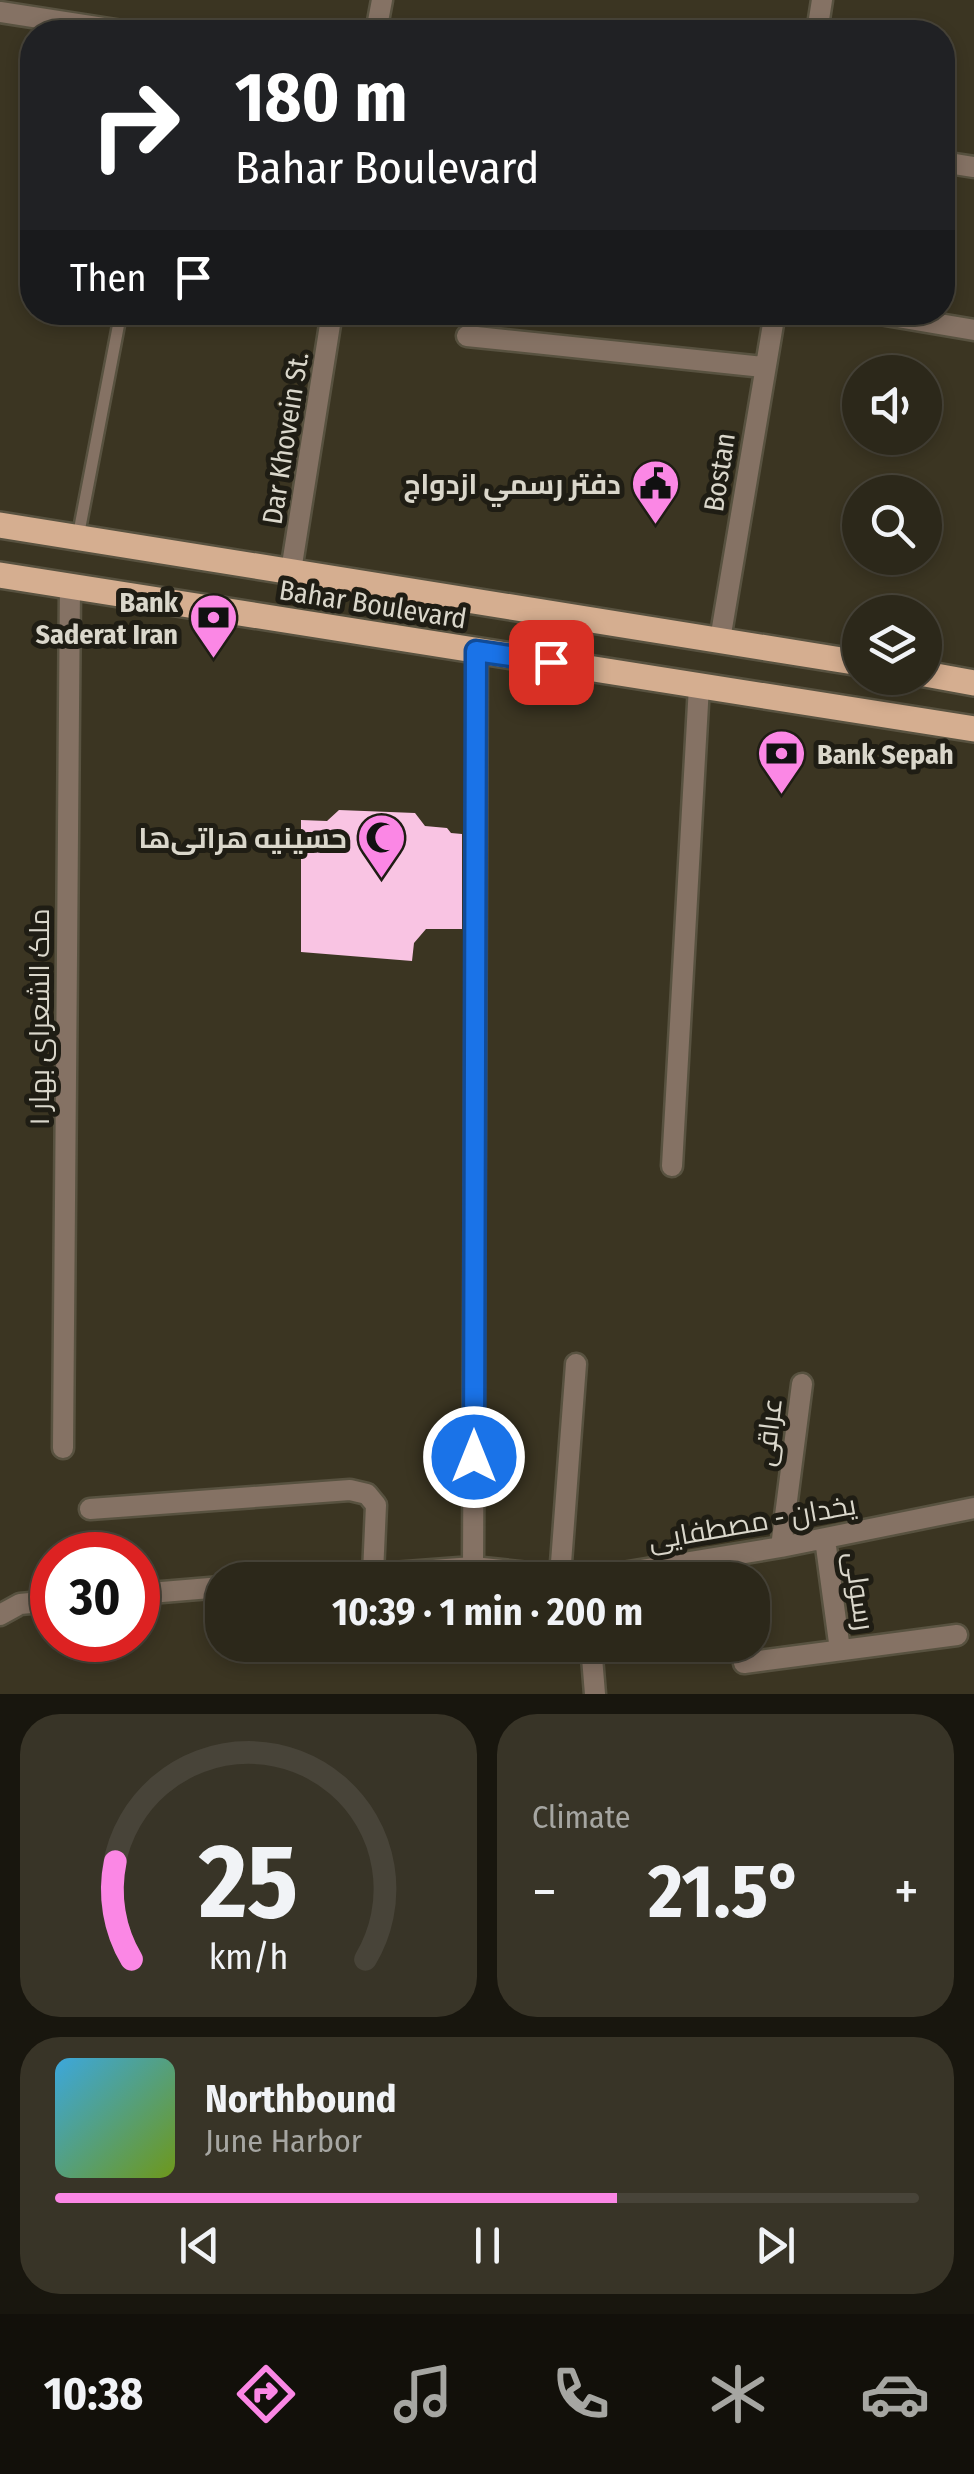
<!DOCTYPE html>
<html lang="en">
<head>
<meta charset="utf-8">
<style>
	body { margin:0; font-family:"Fira Sans Condensed",Cairo,sans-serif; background:#383427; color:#f1f3f6; height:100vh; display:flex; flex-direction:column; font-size:38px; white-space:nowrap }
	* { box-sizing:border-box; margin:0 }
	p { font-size:32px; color:#a6a6a2 }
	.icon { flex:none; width:55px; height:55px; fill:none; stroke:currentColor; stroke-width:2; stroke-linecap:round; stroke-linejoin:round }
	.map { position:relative; height:1694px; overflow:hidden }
	.sheet { display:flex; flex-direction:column; gap:20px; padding:20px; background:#18160e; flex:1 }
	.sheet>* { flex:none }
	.hud { position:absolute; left:20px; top:20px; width:935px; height:305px; border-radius:40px; box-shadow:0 5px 15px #0003,0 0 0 2px #484439; background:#202124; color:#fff; overflow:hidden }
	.buttons { position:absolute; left:842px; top:355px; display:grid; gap:20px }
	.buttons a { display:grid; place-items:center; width:100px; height:100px; border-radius:50%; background:#2c281a; box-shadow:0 5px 15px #0003,0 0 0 2px #484439; font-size:50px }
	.speed { position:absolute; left:30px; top:1532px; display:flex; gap:20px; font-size:50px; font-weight:700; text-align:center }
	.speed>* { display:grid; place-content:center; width:130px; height:130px; border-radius:50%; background:#2c281a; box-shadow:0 5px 15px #0003,0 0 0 2px #484439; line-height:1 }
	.speed .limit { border:15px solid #d22; background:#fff; color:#111 }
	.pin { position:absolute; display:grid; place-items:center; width:85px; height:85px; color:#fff; margin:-42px; border-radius:20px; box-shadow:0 5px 15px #0006 }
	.me { position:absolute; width:110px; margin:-55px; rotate:0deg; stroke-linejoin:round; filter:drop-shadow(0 0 8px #0008) }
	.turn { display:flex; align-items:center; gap:35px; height:210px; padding:0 50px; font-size:45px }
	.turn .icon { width:130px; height:130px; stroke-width:2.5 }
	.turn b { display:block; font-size:70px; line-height:85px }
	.then { display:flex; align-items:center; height:95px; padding:0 50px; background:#0003; gap:20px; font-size:38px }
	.big { font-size:75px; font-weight:700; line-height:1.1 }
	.sheet .tile { flex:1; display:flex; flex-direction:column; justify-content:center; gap:15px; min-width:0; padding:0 35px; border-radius:40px; background:#383427 }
	.sheet .dial { align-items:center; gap:0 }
	.dial svg { height:260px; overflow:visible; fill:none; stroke:#484439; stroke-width:7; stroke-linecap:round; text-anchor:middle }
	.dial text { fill:#f1f3f6; stroke:none }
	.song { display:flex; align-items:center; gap:30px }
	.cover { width:120px; height:120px; border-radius:15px; background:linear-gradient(135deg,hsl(200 70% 55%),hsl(80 70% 35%)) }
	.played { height:10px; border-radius:5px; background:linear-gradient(90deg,#fb87e5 65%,#484439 65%) }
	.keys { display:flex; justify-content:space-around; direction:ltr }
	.heat { display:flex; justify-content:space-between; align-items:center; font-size:55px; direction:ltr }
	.sheet .tiles { flex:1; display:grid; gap:20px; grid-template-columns:1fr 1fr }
	.tile:last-child { grid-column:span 2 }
	.trip { position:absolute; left:205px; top:1562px; width:565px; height:100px; border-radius:40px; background:#2c281a; box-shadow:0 5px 15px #0003,0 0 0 2px #484439; font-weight:700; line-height:100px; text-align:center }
	.tab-bar { display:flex; height:160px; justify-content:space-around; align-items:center; background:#12100a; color:#a6a6a2 }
	.tab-bar .icon { width:70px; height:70px }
	.tab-bar .selected { color:#fb87e5 }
	.tab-bar b { font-size:45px; color:#f1f3f6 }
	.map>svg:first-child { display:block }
</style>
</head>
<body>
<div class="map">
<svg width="974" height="1694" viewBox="0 0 974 1694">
	<rect width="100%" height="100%" fill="#3b3522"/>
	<!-- building -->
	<path fill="#f9c4e3" d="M 339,810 L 415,813 L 425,826 L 447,828 L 451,833 L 462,834 L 462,929 L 426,929 L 414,943 L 412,961 L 301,952 L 301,820 L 327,821 Z"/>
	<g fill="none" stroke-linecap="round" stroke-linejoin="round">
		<defs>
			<path id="service" d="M 78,537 L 121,312"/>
			<path id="minor" d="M 0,12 L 129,32
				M 376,32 L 382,0
				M 817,32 L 822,0
				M 942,162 L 974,167
				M 868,312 L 974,330
				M 467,336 L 763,367
				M 291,571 L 332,312
				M 720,640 L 775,312
				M 672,1166 L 699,686
				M 63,1448 L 70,586
				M 90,1509 L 350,1490 L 367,1494 L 376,1505 L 373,1574
				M 825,1539 L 840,1650
				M 781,1547 L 802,1384
				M 473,1567 L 477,651
				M 560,1576 L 576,1364
				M 300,1580 L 473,1567 L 586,1579 L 781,1547 L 974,1508
				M 138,1594 L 222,1587
				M 0,1615 L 20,1604 L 52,1601
				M 591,1645 L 595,1694
				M 744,1663 L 957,1635"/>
			<path id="primary" d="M 0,525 L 860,663
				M 0,575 L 974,729
				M 925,674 L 974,683"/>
		</defs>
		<!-- service casing -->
		<use href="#service" stroke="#585240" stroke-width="16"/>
		<!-- minor casing -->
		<use href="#minor" stroke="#585240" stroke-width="25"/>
		<!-- primary casing -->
		<use href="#primary" stroke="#585240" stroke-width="30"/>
		<!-- service -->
		<use href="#service" stroke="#857264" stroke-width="11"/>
		<!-- minor -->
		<use href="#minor" stroke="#857264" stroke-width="20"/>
		<!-- primary -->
		<use href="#primary" stroke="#d5ae90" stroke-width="25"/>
	</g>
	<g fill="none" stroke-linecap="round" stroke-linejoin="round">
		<defs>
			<path id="route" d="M 474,1457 L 476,651 L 551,662"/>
		</defs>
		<!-- route casing -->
		<use href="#route" stroke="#114b97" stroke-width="25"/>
		<!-- route -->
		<use href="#route" stroke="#1a73e8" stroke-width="18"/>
	</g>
	<!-- icons -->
	<defs>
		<symbol id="civic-pin" viewBox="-11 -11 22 30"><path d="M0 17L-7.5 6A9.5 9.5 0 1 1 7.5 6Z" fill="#fb87e5" stroke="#1f1d14"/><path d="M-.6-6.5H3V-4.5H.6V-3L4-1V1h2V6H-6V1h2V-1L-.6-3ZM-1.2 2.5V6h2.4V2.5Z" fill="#111"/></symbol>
		<symbol id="bank-pin" viewBox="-11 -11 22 30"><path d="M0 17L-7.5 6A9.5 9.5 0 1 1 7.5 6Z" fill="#fb87e5" stroke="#1f1d14"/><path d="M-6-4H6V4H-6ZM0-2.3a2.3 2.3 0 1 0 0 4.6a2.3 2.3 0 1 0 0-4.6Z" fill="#111"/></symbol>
		<symbol id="mosque-pin" viewBox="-11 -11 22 30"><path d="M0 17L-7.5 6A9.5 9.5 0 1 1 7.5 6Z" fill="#fb87e5" stroke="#1f1d14"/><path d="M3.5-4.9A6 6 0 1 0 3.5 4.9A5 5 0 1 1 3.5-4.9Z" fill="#111"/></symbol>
	</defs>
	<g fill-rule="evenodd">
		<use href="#civic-pin" x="628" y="456" width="55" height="75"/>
		<use href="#bank-pin" x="186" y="590" width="55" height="75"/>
		<use href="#bank-pin" x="754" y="726" width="55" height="75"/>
		<use href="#mosque-pin" x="354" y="810" width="55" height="75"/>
	</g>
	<g text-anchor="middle" stroke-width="10" stroke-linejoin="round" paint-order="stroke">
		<!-- street labels -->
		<g font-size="28" fill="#dad7cb" stroke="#1f1d14">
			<text transform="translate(285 438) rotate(-81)" y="10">Dar Khovein St.</text>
			<text transform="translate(719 472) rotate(-81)" y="10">Bostan</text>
			<text transform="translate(373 604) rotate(9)" y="10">Bahar Boulevard</text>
			<text transform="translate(39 1017) rotate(-90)" y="10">ملک الشعرای بهار ۱</text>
			<text transform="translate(768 1432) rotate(-83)" y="10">عراقی</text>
			<text transform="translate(752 1522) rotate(-10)" y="10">یخدان - مصطفایی</text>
			<text transform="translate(860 1591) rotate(82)" y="10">رسولی</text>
		</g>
		<!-- poi labels -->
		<g font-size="28" font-weight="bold" fill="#dad7cb" stroke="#1f1d14" text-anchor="end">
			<text x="621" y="494">دفتر رسمي ازدواج</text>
			<text x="178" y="612">Bank<tspan x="178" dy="32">Saderat Iran</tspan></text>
			<text x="817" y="764" text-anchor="start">Bank Sepah</text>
			<text x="347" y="848">حسینیه هراتی‌ها</text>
		</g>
	</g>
</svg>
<div class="buttons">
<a><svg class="icon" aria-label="sound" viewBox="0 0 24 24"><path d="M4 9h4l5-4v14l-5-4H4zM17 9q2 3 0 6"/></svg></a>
<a><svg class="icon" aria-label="search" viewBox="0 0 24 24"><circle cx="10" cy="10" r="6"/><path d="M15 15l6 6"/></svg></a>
<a><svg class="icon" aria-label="layers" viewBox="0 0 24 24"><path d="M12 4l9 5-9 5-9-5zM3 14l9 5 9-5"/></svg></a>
</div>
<div class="speed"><div class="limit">30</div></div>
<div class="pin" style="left:551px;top:662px;background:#d93025"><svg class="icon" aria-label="arrive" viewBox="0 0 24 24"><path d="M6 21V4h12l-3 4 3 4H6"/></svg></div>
<svg class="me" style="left:474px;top:1457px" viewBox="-20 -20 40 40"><circle r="17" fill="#1a73e8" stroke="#fff" stroke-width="3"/><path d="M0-11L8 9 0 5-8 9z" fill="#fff"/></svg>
<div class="trip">10:39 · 1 min · 200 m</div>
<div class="hud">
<div class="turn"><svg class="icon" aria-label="right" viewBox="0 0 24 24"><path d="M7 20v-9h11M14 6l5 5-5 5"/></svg><div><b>180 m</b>Bahar Boulevard</div></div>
<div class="then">Then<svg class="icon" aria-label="arrive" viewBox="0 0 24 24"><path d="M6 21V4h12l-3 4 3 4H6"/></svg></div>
</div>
</div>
<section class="sheet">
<div class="tiles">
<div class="tile dial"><svg viewBox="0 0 100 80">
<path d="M14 69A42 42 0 1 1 86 69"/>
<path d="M14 69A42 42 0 0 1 9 39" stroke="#fb87e5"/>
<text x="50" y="56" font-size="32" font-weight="700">25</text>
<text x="50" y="72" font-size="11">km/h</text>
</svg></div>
<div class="tile"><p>Climate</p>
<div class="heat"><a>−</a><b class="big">21.5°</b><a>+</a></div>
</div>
<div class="tile">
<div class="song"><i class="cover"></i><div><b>Northbound</b><p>June Harbor</p></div></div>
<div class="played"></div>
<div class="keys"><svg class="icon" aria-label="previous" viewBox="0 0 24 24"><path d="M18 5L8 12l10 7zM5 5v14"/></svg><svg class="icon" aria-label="pause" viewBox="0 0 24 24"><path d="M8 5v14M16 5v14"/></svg><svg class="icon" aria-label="next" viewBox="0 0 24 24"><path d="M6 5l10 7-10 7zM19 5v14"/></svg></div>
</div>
</div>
</section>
<nav class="tab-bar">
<b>10:38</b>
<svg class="icon selected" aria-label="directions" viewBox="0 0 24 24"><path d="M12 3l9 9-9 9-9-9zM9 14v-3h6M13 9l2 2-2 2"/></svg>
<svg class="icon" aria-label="music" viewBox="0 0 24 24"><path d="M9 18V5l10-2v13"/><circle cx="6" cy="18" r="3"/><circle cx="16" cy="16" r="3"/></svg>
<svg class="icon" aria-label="phone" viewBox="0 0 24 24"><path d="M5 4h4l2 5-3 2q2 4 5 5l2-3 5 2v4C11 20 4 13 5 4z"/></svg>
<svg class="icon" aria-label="climate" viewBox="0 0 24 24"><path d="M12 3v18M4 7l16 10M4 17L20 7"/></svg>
<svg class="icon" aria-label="car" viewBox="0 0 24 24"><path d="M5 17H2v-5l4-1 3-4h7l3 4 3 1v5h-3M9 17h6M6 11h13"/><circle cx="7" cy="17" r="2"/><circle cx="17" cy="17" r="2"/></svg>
</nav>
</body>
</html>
